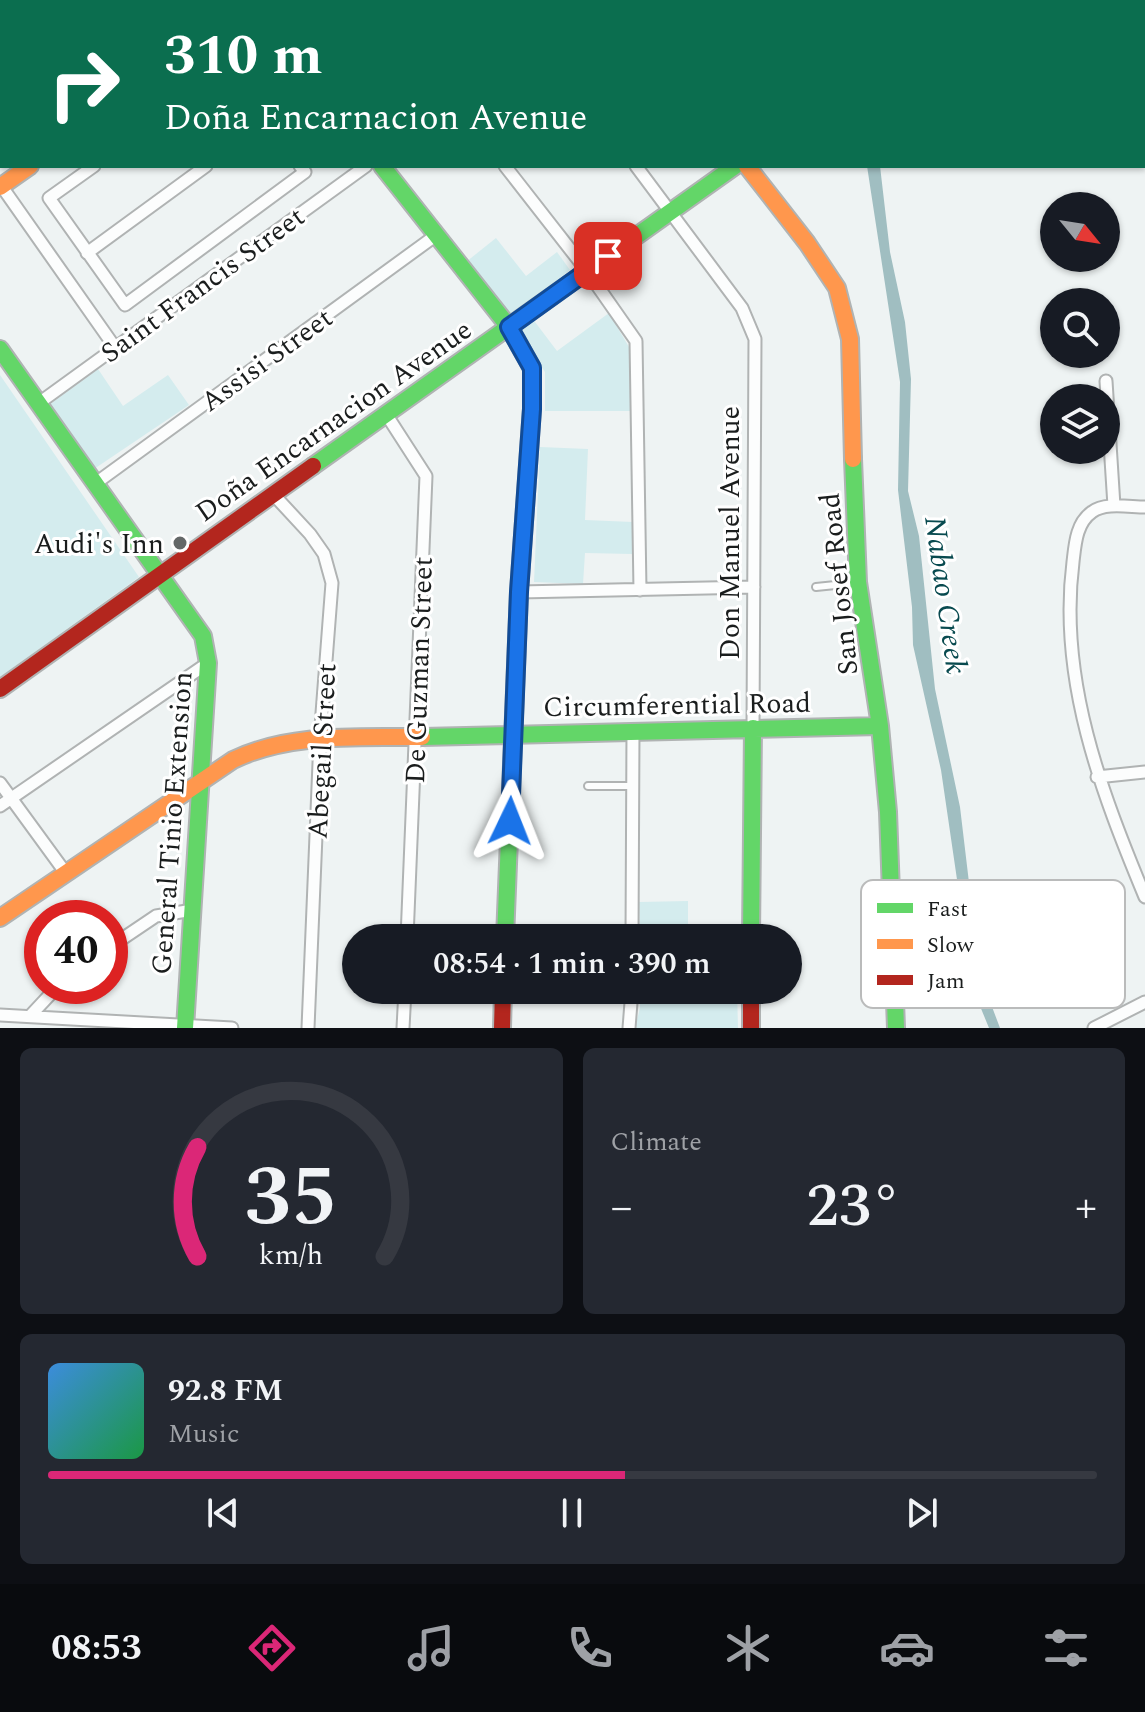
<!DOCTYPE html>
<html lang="en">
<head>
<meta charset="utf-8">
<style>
	body { margin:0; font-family:Spectral,serif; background:#242831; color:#f1f3f6; height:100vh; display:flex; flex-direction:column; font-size:30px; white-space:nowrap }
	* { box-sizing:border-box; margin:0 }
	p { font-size:26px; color:#9ea1a6 }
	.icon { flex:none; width:44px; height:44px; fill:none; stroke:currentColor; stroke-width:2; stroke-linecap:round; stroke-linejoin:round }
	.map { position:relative; height:1028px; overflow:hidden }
	.panel { display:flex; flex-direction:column; gap:20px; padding:20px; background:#0d0f14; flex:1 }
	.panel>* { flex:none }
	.banner { position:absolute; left:0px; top:0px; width:1146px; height:168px; box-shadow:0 2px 6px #0004; background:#0b6e4f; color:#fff; overflow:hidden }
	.needle { width:52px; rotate:120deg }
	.fabs { position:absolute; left:1040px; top:192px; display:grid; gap:16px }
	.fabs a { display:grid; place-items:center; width:80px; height:80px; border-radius:50%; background:#171b24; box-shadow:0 2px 6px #0004; font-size:40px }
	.speed { position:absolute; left:24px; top:900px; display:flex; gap:16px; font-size:40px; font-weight:700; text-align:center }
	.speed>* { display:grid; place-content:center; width:104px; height:104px; border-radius:50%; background:#171b24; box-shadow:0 2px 6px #0004; line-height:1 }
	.speed .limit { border:12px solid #d22; background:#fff; color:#111 }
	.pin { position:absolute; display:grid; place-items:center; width:68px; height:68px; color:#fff; margin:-34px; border-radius:16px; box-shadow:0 4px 12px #0006 }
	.me { position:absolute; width:88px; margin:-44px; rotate:2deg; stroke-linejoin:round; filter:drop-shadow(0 0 6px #0008) }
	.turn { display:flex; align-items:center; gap:28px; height:168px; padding:0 32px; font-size:36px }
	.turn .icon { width:104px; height:104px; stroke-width:2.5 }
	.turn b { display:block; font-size:56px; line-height:68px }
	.big { font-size:60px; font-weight:600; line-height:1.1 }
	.panel .card { flex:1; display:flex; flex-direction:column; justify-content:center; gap:12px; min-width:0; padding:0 28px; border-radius:12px; background:#242831 }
	.panel .dial { align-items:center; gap:0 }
	.dial svg { height:208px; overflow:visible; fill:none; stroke:#363941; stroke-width:7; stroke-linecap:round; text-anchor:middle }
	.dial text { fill:#f1f3f6; stroke:none }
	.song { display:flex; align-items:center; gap:24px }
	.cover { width:96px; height:96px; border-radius:12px; background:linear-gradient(135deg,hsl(210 70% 55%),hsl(140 70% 35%)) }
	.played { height:8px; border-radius:4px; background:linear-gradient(90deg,#db2777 55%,#363941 55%) }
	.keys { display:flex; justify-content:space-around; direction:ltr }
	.heat { display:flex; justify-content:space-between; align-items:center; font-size:44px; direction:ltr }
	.panel .tiles { flex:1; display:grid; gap:20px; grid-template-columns:1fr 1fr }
	.card:last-child { grid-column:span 2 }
	.trip { position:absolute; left:342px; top:924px; width:460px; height:80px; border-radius:40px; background:#171b24; box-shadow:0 2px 6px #0004; font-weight:600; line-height:80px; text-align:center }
	.tabs { display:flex; height:128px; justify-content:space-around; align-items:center; background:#090b0e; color:#9ea1a6 }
	.tabs .icon { width:56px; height:56px }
	.tabs .on { color:#db2777 }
	.tabs b { font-size:36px; color:#f1f3f6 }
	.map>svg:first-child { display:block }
</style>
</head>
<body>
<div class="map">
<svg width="1145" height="1028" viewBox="0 0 1145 1028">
	<rect width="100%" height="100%" fill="#eef3f3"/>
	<!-- green -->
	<path fill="#d4ecee" d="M 496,238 L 526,276 L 557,252 L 570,270 L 509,318 L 466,262 Z
		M 609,313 L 629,347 L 632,411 L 545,411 L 545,372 L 517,330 L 532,318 L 557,351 Z
		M 98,369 L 123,406 L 168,375 L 189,405 L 94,469 L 49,405 Z
		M 0,375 L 139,577 L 0,677 Z
		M 540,447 L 588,449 L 585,520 L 633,522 L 632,554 L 585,553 L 583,584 L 534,582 Z
		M 688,901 L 688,938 L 640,938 L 639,902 Z
		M 640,990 L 737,990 L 738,1028 L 635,1028 L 640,1008 Z"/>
	<!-- water -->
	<path fill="#a0bec1" d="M 867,166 L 880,166 L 890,252 L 905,322 L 911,379 L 908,491 L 919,536 L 935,689 L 960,807 L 980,975 L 1000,1028 L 989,1028 L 973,989 L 941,770 L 913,645 L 912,607 L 898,490 L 900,382 Z"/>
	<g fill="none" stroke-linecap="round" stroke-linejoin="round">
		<defs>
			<path id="lane" d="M 782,0 L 782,2
				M 816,587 L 855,583
				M 588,786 L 633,786"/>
			<path id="street" d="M 106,0 L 108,2
				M 508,0 L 510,2
				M 809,0 L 810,2
				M 435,2 L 438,0
				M 0,16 L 2,19
				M 94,166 L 49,198 L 125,305 L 305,172 L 300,166
				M 505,166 L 587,271 L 636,341 L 640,590
				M 636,166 L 742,308 L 755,339 L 753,728
				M 0,184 L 114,346
				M 87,253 L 206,166
				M 1106,381 L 1114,506
				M 39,403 L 366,166
				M 386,414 L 426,476 L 407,938
				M 96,483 L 435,236
				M 273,494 L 310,534 L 324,554 L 332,583 L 320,739 L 308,1028
				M 1145,507 C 1129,507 1105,502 1092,512 C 1076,523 1075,545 1073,562 C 1058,679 1101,791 1145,897
				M 519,592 L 754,587
				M 1097,777 L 1145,772
				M 0,783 L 65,872
				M 0,806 L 208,663
				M 632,938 L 633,731
				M 110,947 L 156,916 L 193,910
				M 0,1015 L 232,1028
				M 30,1016 L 58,986
				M 403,1028 L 405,990
				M 629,1028 L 632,990
				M 1094,1028 L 1145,1002"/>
			<path id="fast" d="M 621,0 L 622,2
				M 382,166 L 509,327 L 532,368 L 532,409 L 519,592 L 505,938
				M 0,349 L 203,636 L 208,663 L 185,1028
				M 853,459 L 858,582 L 880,726 L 888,812 L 896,1028
				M 313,466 L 735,166
				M 422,737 L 880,726
				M 751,938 L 753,728"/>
			<path id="slow" d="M 261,2 L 264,0
				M 747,166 L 807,243 L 837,288 L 850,339 L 853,459
				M 0,187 L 30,166
				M 0,918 L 233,760 C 291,732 360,738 422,737"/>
			<path id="jam" d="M 0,689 L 313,466
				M 751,990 L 751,1028
				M 502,1028 L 503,990"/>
		</defs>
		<!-- lane casing -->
		<use href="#lane" stroke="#b0b3b3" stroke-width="10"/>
		<!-- street casing -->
		<use href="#street" stroke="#b0b3b3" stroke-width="15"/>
		<!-- fast casing -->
		<use href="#fast" stroke="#b0b3b3" stroke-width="20"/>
		<!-- slow casing -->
		<use href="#slow" stroke="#b0b3b3" stroke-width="20"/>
		<!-- jam casing -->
		<use href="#jam" stroke="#b0b3b3" stroke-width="20"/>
		<!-- lane -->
		<use href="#lane" stroke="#fcfdfd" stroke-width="6"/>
		<!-- street -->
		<use href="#street" stroke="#fcfdfd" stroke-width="11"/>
		<!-- fast -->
		<use href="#fast" stroke="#63d668" stroke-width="16"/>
		<!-- slow -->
		<use href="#slow" stroke="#ff974d" stroke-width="16"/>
		<!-- jam -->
		<use href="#jam" stroke="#b3261e" stroke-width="16"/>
	</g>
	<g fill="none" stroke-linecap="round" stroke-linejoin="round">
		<defs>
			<path id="route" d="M 510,821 L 519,592 L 532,409 L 532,368 L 509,327 L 608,256"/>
		</defs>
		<!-- route casing -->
		<use href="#route" stroke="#114b97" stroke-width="20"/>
		<!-- route -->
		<use href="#route" stroke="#1a73e8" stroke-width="14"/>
	</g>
	<!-- markers -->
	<circle fill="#646868" stroke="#fff" stroke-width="3" cx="180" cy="543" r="8"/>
	<g text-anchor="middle" stroke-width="6" stroke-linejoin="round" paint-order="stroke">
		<!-- street labels -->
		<g font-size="28" fill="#1a1d1d" stroke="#fff">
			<text transform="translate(202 284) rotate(-36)" y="10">Saint Francis Street</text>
			<text transform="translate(266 359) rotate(-36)" y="10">Assisi Street</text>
			<text transform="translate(333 420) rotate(-35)" y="10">Doña Encarnacion Avenue</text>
			<text transform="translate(729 533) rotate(-90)" y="10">Don Manuel Avenue</text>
			<text transform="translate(838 584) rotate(-96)" y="10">San Josef Road</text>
			<text transform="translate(418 670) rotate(-88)" y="10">De Guzman Street</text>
			<text transform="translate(677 704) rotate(-1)" y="10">Circumferential Road</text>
			<text transform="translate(321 751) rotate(-87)" y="10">Abegail Street</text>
			<text transform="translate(171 823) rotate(-86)" y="10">General Tinio Extension</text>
		</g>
		<!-- poi labels -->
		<g font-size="28" fill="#1a1d1d" stroke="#fff" text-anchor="end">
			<text x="164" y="553">Audi's Inn</text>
		</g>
		<!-- water labels -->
		<g font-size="30" font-style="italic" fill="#084a4f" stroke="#fff">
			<text transform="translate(946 595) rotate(82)" y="10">Nabao Creek</text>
		</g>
	</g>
	<!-- legend -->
	<rect x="861" y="880" width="264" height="128" rx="12" fill="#fff" stroke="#babbbb" stroke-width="2"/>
	<rect x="877" y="903" width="36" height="10" fill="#63d668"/>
	<rect x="877" y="939" width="36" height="10" fill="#ff974d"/>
	<rect x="877" y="975" width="36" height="10" fill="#b3261e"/>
	<g font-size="22" fill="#1a1d1d">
		<text x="927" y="916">Fast</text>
		<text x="927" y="952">Slow</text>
		<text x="927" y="988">Jam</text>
	</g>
</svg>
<div class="fabs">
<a><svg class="needle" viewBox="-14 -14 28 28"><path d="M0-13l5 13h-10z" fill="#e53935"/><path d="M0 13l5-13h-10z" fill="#9ea1a6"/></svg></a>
<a><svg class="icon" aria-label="search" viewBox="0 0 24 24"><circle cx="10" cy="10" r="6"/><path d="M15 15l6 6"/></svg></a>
<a><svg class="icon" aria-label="layers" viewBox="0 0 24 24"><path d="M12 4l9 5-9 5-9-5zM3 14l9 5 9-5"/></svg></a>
</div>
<div class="speed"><div class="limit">40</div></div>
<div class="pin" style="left:608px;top:256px;background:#d93025"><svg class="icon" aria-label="arrive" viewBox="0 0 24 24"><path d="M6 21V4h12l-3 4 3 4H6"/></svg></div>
<svg class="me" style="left:510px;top:821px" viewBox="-20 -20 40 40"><path d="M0-17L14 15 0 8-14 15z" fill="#1a73e8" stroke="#fff" stroke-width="4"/></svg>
<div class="trip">08:54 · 1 min · 390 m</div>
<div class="banner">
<div class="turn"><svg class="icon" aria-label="right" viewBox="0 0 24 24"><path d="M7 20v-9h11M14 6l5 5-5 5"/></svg><div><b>310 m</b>Doña Encarnacion Avenue</div></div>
</div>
</div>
<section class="panel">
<div class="tiles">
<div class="card dial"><svg viewBox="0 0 100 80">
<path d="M14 69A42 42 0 1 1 86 69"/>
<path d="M14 69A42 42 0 0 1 14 27" stroke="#db2777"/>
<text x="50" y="56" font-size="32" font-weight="700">35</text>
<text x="50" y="72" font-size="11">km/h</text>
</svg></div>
<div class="card"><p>Climate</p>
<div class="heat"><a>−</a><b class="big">23°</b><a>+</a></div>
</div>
<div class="card">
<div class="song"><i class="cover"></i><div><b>92.8 FM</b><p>Music</p></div></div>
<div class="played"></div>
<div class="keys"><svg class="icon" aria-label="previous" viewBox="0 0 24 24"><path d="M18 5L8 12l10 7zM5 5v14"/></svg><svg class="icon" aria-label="pause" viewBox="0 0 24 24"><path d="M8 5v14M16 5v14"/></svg><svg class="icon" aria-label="next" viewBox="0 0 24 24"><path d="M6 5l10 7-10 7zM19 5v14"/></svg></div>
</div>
</div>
</section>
<nav class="tabs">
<b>08:53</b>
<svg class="icon on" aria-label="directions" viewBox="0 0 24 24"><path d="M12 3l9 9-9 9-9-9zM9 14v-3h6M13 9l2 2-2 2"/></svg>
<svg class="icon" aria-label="music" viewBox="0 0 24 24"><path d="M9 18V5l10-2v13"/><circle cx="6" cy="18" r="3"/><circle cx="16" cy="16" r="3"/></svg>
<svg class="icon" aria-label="phone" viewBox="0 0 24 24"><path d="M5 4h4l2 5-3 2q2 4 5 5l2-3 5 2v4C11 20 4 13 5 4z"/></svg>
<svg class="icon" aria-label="climate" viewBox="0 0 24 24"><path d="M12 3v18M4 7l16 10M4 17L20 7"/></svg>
<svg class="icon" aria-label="car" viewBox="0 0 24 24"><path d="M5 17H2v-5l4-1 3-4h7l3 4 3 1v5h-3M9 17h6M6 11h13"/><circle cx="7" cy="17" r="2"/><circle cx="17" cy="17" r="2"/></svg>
<svg class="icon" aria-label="filters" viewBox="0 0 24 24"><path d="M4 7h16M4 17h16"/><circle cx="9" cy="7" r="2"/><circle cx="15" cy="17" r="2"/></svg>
</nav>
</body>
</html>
